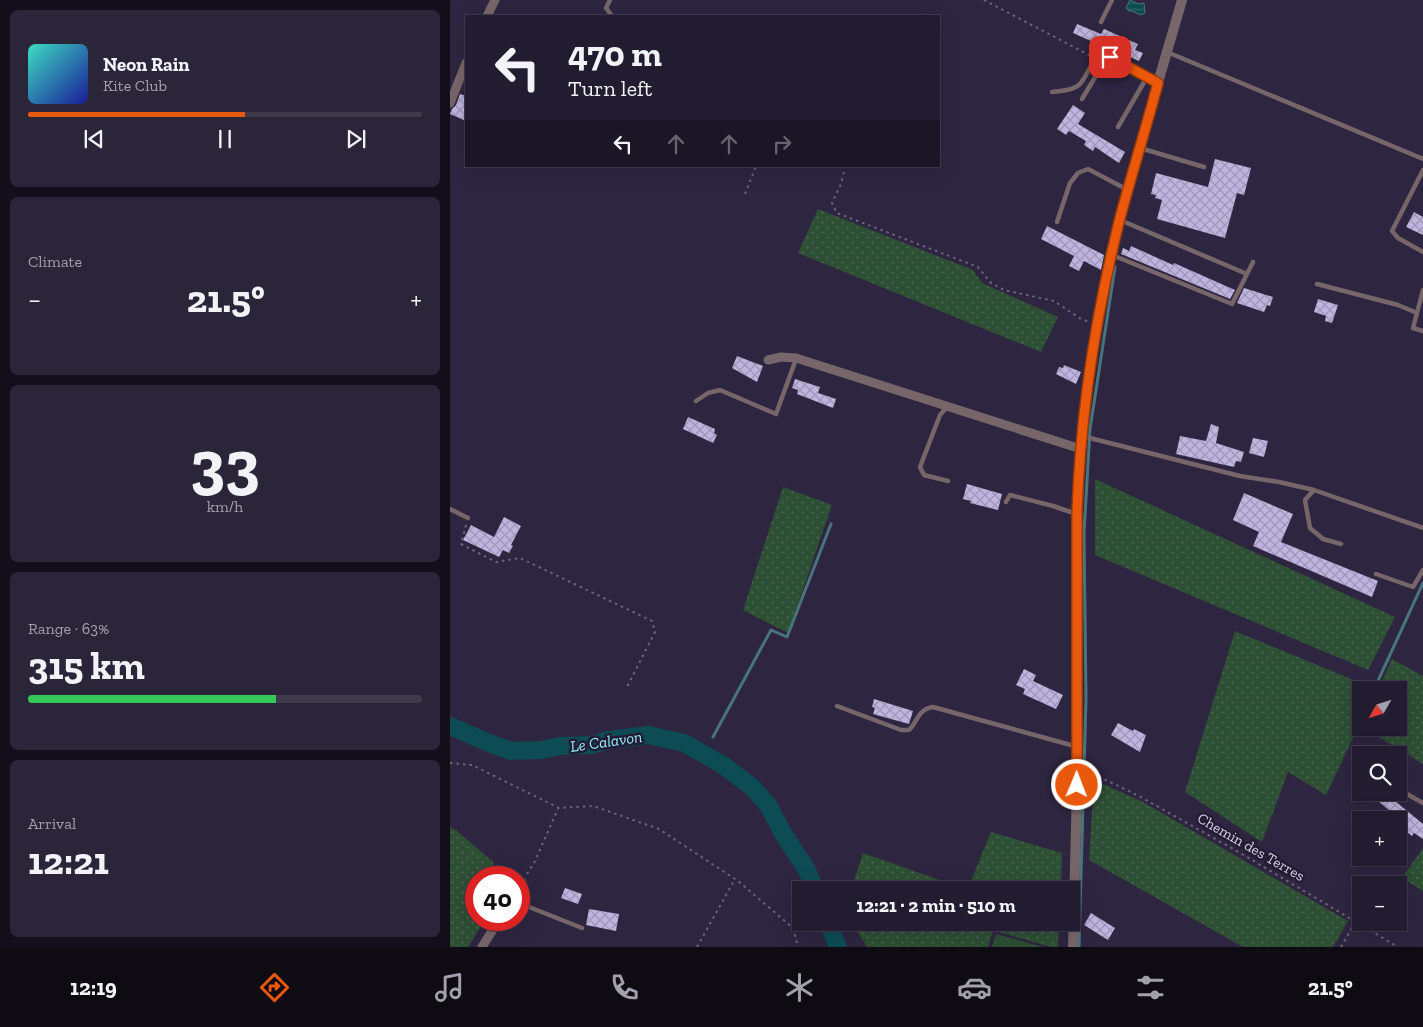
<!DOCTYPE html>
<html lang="en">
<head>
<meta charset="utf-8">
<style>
	body { margin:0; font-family:"Zilla Slab",serif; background:#2a2538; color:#f1f3f6; height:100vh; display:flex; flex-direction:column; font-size:19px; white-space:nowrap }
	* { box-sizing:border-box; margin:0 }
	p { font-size:16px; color:#a2a1ab }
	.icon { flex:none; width:28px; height:28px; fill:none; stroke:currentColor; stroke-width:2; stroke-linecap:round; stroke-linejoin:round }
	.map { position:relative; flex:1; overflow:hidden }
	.sheet { display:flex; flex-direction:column; gap:10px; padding:10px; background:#130f1a; width:450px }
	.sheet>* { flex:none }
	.hud { position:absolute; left:15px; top:15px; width:475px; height:152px; border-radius:0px; box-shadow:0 5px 20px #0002,0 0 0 1px #3f3a4c; background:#221c30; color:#f1f3f6; overflow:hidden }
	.needle { width:32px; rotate:231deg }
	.fabs { position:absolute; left:902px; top:681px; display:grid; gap:10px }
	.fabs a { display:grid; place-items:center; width:55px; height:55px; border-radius:0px; background:#221c30; box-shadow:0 5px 20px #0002,0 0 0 1px #3f3a4c; font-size:25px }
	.speed { position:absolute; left:15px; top:866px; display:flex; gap:10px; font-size:25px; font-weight:700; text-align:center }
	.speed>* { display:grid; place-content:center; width:65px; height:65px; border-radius:50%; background:#221c30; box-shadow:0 5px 20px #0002,0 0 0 1px #3f3a4c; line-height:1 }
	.speed .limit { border:8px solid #d22; background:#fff; color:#111 }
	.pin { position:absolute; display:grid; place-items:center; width:42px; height:42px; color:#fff; margin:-21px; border-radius:10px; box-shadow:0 2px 8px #0006 }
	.me { position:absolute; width:55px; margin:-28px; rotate:1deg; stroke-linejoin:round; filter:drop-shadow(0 0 4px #0008) }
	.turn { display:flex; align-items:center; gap:18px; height:105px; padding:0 20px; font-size:22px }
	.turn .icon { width:65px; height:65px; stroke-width:2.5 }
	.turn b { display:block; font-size:35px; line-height:42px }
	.lanes { display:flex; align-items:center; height:48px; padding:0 20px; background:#0003; justify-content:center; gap:25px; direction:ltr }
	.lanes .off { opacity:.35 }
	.big { font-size:38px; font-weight:800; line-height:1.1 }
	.sheet .widget { flex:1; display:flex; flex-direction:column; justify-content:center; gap:8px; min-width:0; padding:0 18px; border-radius:8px; background:#2a2538 }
	.sheet .dial { align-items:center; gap:0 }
	.dial b { font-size:65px; line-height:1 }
	.song { display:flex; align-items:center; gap:15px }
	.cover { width:60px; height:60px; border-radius:8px; background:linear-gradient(135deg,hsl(170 70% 55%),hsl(240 70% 35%)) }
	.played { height:5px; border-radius:2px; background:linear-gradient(90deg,#ea580c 55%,#3f3a4c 55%) }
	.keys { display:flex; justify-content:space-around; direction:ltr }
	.heat { display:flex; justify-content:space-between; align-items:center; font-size:28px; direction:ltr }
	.charge { height:8px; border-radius:4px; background:linear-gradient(90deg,#34c759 63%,#3f3a4c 0) }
	.trip { position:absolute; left:342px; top:881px; width:288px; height:50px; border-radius:0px; background:#221c30; box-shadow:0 5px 20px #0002,0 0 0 1px #3f3a4c; font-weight:800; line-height:50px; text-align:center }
	.tab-bar { display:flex; height:80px; justify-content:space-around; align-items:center; background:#0e0b13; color:#a2a1ab }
	.tab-bar .icon { width:35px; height:35px }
	.tab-bar .on { color:#ea580c }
	.tab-bar b { font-size:22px; color:#f1f3f6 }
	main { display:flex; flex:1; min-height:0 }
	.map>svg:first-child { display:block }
</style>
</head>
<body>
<main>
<section class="sheet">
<div class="widget">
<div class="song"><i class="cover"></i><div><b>Neon Rain</b><p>Kite Club</p></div></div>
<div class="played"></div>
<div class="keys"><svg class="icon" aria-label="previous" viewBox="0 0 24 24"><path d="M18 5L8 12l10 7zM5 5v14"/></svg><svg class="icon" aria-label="pause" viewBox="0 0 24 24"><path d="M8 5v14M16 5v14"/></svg><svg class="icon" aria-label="next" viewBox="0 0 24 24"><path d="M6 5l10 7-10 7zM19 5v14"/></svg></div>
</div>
<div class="widget"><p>Climate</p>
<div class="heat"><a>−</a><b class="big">21.5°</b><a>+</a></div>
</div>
<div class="widget dial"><b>33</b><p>km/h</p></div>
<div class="widget"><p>Range · 63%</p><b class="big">315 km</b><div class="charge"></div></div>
<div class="widget"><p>Arrival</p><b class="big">12:21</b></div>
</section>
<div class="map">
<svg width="973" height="947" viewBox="0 0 973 947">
	<defs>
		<pattern id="grass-dots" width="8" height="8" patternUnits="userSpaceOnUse" patternTransform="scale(1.25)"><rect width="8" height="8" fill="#2d4f34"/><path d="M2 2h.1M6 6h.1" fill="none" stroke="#4b6751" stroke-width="1.8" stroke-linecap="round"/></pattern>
		<pattern id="water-rules" width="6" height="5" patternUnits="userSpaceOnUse" patternTransform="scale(1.25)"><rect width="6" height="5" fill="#0d4c54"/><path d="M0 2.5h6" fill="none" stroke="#2f656c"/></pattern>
		<pattern id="building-cross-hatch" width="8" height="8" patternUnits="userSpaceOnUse" patternTransform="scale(1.25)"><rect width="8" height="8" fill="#bfb4de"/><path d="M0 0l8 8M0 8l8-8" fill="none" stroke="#9f96b8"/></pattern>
	</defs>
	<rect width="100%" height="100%" fill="#2e2540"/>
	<!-- grass -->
	<path fill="url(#grass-dots)" d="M 368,209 L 523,270 L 532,283 L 608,317 L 591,352 L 348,253 Z
		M 645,479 L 945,617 L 918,670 L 645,555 Z
		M 333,487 L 382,505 L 338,633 L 293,610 Z
		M 785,631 L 923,688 L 923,690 L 911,690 L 911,721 L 876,795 L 838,772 L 812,842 L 735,792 Z
		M 942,659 L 973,676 L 973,764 L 914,728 L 949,728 L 949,690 L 928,690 Z
		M 644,780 L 693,802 L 898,921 L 883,947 L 793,947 L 639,860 Z
		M 0,827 L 6,830 L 43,862 L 46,877 L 26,878 L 26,920 L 35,920 L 18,947 L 0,947 Z
		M 541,832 L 612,853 L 611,890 L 523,890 L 518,888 Z
		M 973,848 L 973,891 L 952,878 Z
		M 413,853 L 518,890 L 401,890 Z
		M 402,923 L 545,923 L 538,947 L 417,947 Z
		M 548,923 L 609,923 L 608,947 L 601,947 L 545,931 Z"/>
	<!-- park -->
	<path fill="#2d4f34" d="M 546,934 L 593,947 L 542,947 Z"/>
	<!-- water -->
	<path fill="url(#water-rules)" stroke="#49747e" d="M 680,0 L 689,4 L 694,3 L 695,13 L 691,15 L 682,11 L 679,11 L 676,8 Z"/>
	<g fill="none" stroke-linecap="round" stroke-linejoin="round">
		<!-- stream -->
		<path stroke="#49747e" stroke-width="3" d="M 927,683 L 973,583
			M 263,737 L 321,630 L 337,637 L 381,524
			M 629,947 L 636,699 L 634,533 L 640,429 L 665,267"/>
		<!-- river -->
		<path stroke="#0d4c54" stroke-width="18" d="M 0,726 L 39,743 L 61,751 L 92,750 L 110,746 L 142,745 L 158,740 L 199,735 L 234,743 L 273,765 L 302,787 L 318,805 L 334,835 L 357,870 L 365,890
			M 378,922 L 388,947"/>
	</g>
	<!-- building -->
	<path fill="url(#building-cross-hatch)" d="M 627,24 L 651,34 L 654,29 L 688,44 L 685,50 L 693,53 L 689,61 L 642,40 L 641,41 L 623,33 Z
		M 10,94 L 16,96 L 14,101 L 16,102 L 16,121 L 0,114 L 2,109 L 6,105 Z
		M 623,105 L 635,113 L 628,124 L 675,152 L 669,163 L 645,147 L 643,151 L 634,145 L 636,141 L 619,131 L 616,135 L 607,129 Z
		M 765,159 L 801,168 L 794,195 L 787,193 L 775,238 L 707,219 L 712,200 L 705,198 L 706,195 L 701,194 L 706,173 L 758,187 Z
		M 964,212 L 973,217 L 973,235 L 956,227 Z
		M 597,226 L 654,255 L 651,270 L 634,261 L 629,271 L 619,266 L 624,256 L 591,239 Z
		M 681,246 L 723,265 L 724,263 L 785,290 L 780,299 L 671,254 L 673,248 L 679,251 Z
		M 794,288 L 823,297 L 820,306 L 817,305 L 814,312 L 787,303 Z
		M 868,299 L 888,305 L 882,323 L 875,321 L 876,316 L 864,312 Z
		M 287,356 L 313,366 L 307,382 L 282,368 Z
		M 614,365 L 631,372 L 626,384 L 606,374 L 609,367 L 613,368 Z
		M 345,379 L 370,387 L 368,393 L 386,399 L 383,408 L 347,394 L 348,390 L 342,388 Z
		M 238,417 L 265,429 L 264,433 L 267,435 L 263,443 L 233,429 Z
		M 761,424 L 769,427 L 766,443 L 794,452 L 791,462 L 786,461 L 784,467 L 726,454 L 730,436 L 756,441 Z
		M 803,438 L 818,441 L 814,457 L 799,453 Z
		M 517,484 L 552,494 L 548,510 L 520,503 L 521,501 L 513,499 Z
		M 794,493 L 843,514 L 831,542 L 928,581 L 922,597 L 803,546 L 809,532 L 783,520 Z
		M 54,517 L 71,526 L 61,545 L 63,546 L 59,553 L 53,550 L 49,557 L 13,540 L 21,525 L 44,537 Z
		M 574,669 L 586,675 L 583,681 L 613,695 L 606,709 L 573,694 L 575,689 L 566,685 Z
		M 424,699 L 463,711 L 459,724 L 423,714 L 425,708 L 422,707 Z
		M 668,723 L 683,731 L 684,729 L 696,735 L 690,752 L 661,735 Z
		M 932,792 L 934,792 L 973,824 L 973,839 L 964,833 L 962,836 L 949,826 L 949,820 L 945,820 L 937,815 L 940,811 L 927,800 Z
		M 115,888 L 132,894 L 128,904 L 111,898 Z
		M 139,909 L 169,914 L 166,931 L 136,925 Z
		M 641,913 L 665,928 L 658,940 L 634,925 Z"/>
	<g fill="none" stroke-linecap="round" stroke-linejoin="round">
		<!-- path -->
		<path stroke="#6c657c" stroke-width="2" stroke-dasharray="2.5 4" stroke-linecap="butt" d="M 534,0 L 639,55
			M 394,166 L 395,167 L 391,184 L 382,203 L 387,213 L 528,267 L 541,283 L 554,290 L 604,301 L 631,319 L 639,322
			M 295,194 L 306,166
			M 16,525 L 11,544 L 46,562 L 70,558 L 202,621 L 205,632 L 176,689
			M 0,763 L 22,765 L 109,808 L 143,806 L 209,829 L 288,881 L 343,928 L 348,947
			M 637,771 L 689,796 L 792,854 L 948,947
			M 77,874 L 84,863 L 108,809
			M 247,947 L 285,879
			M 891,947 L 906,921"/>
		<!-- service -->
		<path stroke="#776669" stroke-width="4.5" d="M 160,0 L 156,8 L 162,16
			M 651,22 L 662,0
			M 717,52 L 973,159
			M 602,92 C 610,91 622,91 629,85 C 639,75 639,61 653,54 L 660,57
			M 632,99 L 653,64 L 660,57 L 707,82
			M 668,127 L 697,77
			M 690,148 L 754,167
			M 973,170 L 942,231 L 948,238 L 973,252
			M 670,220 L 797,274
			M 607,222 L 620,183 L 628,173 L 638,169 L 676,189
			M 662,255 L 782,304 L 803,262
			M 867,284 L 948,305 L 967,313
			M 973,290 L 963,328 L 973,331
			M 246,401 L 258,393 L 270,390 L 326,414 L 346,359
			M 497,407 L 490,415 L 470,467 L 474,475 L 498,481
			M 632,436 L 790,476 L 829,482 L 864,490
			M 556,502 L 560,495 L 603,506 L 627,514
			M 0,509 L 18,518
			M 891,544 L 873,539 L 860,528 L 855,500 L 864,490 L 973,528
			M 926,574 L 963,587 L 973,570
			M 387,706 L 451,730 L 459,730 C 468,721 468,709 483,707 L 628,747
			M 957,794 L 973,803
			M 69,903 L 132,928"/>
		<!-- minor -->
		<path stroke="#776669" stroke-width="9" d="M 37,16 L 45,0
			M 0,103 L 16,63
			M 318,360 L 331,357 L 346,358 L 631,449
			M 69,888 L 72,882
			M 32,947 L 49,920"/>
		<!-- tertiary -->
		<path stroke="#776669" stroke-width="10" d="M 623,947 L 628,747 L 627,514 C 630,415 646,315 670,219 C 689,145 711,73 732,0"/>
	</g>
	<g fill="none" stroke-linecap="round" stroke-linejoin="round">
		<defs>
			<path id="route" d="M 627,785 L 627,514 C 630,415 646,314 670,218 C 682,173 696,128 708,83 L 660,57"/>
		</defs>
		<!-- route casing -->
		<use href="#route" stroke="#983908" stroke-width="12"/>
		<!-- route -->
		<use href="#route" stroke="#ea580c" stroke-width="9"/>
	</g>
	<g text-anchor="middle" stroke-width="5" stroke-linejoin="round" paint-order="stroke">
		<!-- street labels -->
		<g font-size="15" fill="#d4d0e1" stroke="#241c35">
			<text transform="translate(801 847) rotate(30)" y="5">Chemin des Terres</text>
		</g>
		<!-- water labels -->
		<g font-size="16" font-style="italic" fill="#91eefe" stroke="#241c35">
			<text transform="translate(156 741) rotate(-8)" y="6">Le Calavon</text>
		</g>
	</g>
</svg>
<div class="fabs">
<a><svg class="needle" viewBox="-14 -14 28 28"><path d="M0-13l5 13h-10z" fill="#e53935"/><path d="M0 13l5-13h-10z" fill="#a2a1ab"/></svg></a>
<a><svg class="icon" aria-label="search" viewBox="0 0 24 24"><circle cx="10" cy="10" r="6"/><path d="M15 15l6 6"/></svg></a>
<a>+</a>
<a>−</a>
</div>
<div class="speed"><div class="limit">40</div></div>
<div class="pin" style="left:660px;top:57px;background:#d93025"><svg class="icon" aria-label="arrive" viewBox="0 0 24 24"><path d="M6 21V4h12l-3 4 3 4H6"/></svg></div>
<svg class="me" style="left:627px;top:785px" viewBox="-20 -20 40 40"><circle r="17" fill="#ea580c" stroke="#fff" stroke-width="3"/><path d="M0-11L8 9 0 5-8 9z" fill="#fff"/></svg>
<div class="trip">12:21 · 2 min · 510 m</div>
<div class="hud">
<div class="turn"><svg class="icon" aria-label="left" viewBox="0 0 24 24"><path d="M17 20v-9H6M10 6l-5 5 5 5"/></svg><div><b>470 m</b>Turn left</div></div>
<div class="lanes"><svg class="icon" aria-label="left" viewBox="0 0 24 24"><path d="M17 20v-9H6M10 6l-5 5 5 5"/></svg><svg class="icon off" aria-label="ahead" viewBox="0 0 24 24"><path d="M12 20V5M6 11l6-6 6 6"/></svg><svg class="icon off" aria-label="ahead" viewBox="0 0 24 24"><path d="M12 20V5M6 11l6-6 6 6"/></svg><svg class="icon off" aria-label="right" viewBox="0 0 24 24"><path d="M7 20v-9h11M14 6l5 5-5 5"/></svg></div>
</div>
</div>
</main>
<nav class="tab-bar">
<b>12:19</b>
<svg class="icon on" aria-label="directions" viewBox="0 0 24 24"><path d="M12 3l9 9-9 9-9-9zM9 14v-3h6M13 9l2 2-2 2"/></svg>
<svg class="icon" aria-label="music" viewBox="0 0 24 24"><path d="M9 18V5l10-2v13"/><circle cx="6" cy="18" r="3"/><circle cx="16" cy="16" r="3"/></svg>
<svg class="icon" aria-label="phone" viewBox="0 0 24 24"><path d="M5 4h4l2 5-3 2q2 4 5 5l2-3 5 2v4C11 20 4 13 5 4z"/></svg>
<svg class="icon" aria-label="climate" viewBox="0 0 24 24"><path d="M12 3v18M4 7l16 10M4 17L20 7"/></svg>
<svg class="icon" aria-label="car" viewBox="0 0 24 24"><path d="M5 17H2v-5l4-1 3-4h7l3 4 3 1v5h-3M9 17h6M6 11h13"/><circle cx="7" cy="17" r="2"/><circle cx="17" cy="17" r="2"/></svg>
<svg class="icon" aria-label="filters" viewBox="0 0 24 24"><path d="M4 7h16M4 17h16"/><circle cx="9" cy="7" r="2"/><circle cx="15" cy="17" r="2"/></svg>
<b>21.5°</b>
</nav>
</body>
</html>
